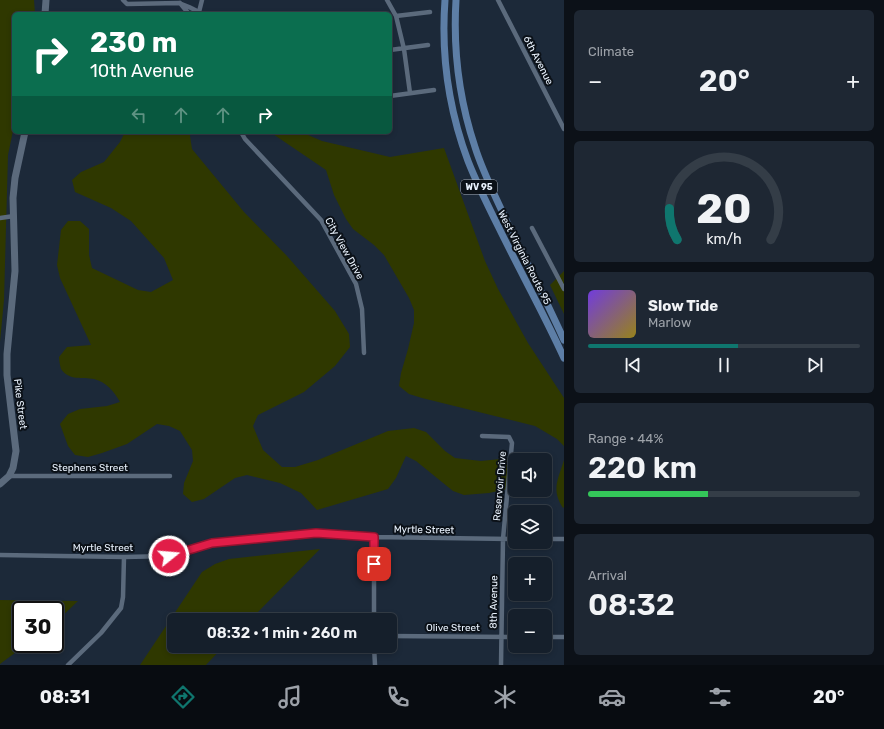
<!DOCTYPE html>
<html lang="en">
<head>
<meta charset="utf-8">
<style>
	body { margin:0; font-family:Rubik,sans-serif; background:#1e2733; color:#f1f3f6; height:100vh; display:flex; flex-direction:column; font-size:15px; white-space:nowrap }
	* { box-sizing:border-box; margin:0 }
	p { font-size:13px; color:#9da2a9 }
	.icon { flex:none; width:22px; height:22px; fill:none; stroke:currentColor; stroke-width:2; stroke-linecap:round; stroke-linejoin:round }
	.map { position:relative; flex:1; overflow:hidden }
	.side { display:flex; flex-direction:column; gap:10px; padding:10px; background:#0c1118; width:320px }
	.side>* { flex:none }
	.top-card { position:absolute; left:12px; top:12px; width:380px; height:122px; border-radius:6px; box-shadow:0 2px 6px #0003,0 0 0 1px #343d47; background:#0b6e4f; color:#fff; overflow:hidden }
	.fabs { position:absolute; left:508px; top:453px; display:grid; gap:8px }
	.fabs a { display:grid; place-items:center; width:44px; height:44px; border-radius:6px; background:#151f2b; box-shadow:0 2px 6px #0003,0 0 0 1px #343d47; font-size:20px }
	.speed { position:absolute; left:12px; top:601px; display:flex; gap:8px; font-size:20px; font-weight:700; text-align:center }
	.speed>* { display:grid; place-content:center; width:52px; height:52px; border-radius:50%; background:#151f2b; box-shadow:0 2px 6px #0003,0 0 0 1px #343d47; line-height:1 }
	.speed .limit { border:2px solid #111; border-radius:6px; background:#fff; color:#111 }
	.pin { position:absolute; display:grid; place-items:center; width:34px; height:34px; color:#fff; margin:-17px; border-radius:8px; box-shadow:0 2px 6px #0006 }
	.me { position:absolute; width:44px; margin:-22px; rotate:73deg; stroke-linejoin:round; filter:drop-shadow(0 0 3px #0008) }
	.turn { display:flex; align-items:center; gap:14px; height:84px; padding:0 12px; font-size:18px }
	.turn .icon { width:52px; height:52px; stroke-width:2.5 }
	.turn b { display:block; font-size:28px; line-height:34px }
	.lanes { display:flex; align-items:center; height:38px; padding:0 12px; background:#0003; justify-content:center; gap:20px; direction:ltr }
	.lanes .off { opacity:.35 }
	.big { font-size:30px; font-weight:600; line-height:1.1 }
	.side .widget { flex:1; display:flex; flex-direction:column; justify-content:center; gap:6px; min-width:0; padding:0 14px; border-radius:6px; background:#1e2733 }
	.side .dial { align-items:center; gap:0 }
	.dial svg { height:104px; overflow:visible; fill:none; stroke:#343d47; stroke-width:7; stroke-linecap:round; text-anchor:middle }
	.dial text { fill:#f1f3f6; stroke:none }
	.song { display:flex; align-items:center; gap:12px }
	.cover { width:48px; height:48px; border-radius:6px; background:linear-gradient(135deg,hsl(260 70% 55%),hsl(50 70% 35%)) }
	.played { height:4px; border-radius:2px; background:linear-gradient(90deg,#0f766e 55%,#343d47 55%) }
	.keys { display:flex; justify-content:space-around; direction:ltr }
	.heat { display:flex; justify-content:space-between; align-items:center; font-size:22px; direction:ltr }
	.charge { height:6px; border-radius:3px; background:linear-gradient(90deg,#34c759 44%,#343d47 0) }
	.trip { position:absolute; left:167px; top:613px; width:230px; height:40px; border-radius:6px; background:#151f2b; box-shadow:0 2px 6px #0003,0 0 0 1px #343d47; font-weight:600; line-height:40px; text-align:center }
	.menu { display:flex; height:64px; justify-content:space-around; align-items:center; background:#080c11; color:#9da2a9 }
	.menu .icon { width:28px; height:28px }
	.menu .selected { color:#0f766e }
	.menu b { font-size:18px; color:#f1f3f6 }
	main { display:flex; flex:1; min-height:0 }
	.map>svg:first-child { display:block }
</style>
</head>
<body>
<main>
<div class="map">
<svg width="564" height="665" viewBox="0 0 564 665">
	<rect width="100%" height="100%" fill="#1c2939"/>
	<!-- green -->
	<path fill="#2f3800" d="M 0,0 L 34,0 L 35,14 L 14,14 L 14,126 L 8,155 L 4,300 L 0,342 Z
		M 125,132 L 191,132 L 190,136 L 192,149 L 244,212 L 287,256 L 335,311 L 349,334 L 350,347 L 335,366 L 304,392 L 258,415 L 253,426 L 263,450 L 282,467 L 295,467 L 318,460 L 388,431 L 414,428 L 426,432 L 445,451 L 455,458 L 481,461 L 531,456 L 543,460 L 515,460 L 515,487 L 489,493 L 464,495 L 453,491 L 416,461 L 406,456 L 396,478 L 388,489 L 317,510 L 301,493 L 280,483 L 247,475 L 235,478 L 204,499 L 192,502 L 183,494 L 184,483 L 193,461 L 192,450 L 180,431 L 169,426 L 157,424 L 127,444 L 102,453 L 88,457 L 75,455 L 68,446 L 60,424 L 68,414 L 80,409 L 107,406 L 120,402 C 114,391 106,382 94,379 C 83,377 69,381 61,369 C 60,366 59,360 59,357 L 67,347 L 91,345 L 60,278 L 57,265 L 61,230 L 68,221 L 80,221 L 89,229 L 89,255 L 92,268 L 138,290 L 151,292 L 173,280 L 164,258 L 131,221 L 111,208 L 75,192 L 72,180 L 81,172 L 104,162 L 120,142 Z
		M 270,132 L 301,132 L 322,141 L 390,157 L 444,148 L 485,261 L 498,289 L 528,343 L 564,398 L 564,446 L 557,439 L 535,426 L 422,398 L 409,394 L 399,386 L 401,373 L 408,349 L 414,323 L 414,310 L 409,298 L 384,255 L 374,245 L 353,229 L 346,219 L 334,195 L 326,170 Z
		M 564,271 L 564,314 L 550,285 Z
		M 564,460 L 564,507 L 563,508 C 551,489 558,480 564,460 Z
		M 320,549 L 250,620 L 174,620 L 174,646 L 224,646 L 206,665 L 140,665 L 202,572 L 215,564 L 229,559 Z
		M 0,600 L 78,601 L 55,623 L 55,610 L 21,610 L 21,644 L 27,644 L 0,664 Z"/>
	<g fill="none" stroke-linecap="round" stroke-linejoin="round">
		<!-- minor -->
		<path stroke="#5b6a7c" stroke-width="4.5" d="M 123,0 L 127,4 L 179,3 L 189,7 L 203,14
			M 387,0 L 396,16 L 404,49 L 410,93
			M 498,0 L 564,129
			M 180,3 L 189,14
			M 199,12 L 202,0
			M 396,16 L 430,12
			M 390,50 L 428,45
			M 390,96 L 434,90
			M 241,132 L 245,139 L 321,220 L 356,284 L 362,309 L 364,353
			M 0,218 L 14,216
			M 532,228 L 564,289
			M 482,436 L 509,437 L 512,443 L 503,539 L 501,665
			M 9,476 L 170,476
			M 374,537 L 374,620
			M 545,539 L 564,539
			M 0,555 L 124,557 L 169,556 L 212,543 L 316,533 L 374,537 L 515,539
			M 390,636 L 515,637
			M 545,637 L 564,637
			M 374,646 L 375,665
			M 68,665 L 101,633 L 121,608 L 123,597 L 124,557"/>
		<!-- secondary -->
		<path stroke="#5b6a7c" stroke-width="7" d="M 45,14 L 46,0
			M 0,484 L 9,476 L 13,468 L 16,451 L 7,375 L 7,354 L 15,271 L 13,198 L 15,178 L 25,132"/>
		<!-- primary -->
		<path stroke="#5d7ea6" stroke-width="7" d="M 445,0 C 441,54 449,110 468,161 C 477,184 488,206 499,228 C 520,271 544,314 564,358
			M 456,0 C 453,50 459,99 475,147 C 483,173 496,197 507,222 C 526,261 546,300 564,340"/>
	</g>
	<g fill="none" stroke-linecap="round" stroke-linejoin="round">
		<defs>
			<path id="route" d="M 169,556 L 212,543 L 316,533 L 374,537 L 374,564"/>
		</defs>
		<!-- route casing -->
		<use href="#route" stroke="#92132f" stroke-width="10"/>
		<!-- route -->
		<use href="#route" stroke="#e11d48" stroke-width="7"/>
	</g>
	<g text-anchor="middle" stroke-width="4" stroke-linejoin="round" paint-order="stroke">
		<!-- shield labels -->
		<rect fill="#0b1118" stroke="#a7afb9" stroke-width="1" x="461" y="180" width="36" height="14" rx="3"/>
		<g font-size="9" font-weight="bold" fill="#eaf3fe">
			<text x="479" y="190">WV 95</text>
		</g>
		<!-- street labels -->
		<g font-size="10" fill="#eaf3fe" stroke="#0b1118">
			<text transform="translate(539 60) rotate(63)" y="4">6th Avenue</text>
			<text transform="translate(345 248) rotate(61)" y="4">City View Drive</text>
			<text transform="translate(525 257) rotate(63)" y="4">West Virginia Route 95</text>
			<text transform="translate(21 404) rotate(83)" y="4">Pike Street</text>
			<text x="90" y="471">Stephens Street</text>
			<text transform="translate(499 486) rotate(-85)" y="4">Reservoir Drive</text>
			<text transform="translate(424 529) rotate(1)" y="4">Myrtle Street</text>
			<text x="103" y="551">Myrtle Street</text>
			<text transform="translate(493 602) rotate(-89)" y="4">8th Avenue</text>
			<text x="453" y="631">Olive Street</text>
		</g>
	</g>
</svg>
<div class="fabs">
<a><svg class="icon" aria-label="sound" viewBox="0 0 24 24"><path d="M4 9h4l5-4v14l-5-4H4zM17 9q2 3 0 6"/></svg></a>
<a><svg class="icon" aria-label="layers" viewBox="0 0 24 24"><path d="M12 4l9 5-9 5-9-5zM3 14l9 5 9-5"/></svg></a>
<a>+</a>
<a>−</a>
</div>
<div class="speed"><div class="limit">30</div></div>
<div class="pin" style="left:374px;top:564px;background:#d93025"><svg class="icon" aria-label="arrive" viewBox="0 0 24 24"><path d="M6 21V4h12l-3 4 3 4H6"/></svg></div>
<svg class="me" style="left:169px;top:556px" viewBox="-20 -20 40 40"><circle r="17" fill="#e11d48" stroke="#fff" stroke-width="3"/><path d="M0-11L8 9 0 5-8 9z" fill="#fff"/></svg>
<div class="trip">08:32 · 1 min · 260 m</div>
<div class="top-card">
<div class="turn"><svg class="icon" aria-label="right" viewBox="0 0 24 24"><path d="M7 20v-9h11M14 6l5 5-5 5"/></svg><div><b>230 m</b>10th Avenue</div></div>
<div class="lanes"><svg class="icon off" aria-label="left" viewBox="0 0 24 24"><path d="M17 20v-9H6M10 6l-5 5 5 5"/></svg><svg class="icon off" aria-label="ahead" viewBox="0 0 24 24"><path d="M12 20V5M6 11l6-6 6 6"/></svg><svg class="icon off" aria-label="ahead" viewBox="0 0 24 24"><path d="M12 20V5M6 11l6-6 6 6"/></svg><svg class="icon" aria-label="right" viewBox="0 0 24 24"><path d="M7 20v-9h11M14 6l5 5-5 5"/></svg></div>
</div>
</div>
<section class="side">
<div class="widget"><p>Climate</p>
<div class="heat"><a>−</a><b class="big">20°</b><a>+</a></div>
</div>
<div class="widget dial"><svg viewBox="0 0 100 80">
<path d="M14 69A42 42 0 1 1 86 69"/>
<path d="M14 69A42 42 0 0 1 8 45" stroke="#0f766e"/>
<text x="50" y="56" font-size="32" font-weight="700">20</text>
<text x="50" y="72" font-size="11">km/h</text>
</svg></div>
<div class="widget">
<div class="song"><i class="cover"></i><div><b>Slow Tide</b><p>Marlow</p></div></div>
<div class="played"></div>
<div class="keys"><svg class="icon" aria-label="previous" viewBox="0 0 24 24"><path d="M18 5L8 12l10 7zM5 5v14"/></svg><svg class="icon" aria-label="pause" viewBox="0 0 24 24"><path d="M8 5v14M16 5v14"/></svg><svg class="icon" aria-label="next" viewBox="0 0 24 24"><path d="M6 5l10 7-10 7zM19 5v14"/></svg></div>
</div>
<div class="widget"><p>Range · 44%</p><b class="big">220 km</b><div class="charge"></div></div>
<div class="widget"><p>Arrival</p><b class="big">08:32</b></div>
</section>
</main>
<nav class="menu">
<b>08:31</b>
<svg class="icon selected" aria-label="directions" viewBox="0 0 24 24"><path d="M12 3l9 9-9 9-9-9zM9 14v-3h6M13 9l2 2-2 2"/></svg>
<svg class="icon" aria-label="music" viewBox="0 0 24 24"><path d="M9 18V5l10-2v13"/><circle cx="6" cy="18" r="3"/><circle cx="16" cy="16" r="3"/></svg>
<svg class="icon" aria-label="phone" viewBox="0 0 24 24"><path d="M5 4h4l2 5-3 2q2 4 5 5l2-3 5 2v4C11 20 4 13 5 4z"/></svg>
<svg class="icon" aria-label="climate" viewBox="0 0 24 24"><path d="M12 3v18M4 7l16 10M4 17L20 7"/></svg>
<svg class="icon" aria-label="car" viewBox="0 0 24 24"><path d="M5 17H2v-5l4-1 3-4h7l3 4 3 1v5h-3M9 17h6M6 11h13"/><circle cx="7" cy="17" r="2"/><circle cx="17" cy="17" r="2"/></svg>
<svg class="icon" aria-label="filters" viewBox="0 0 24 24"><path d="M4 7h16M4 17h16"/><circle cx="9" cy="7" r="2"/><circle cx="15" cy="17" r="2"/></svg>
<b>20°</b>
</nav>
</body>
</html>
